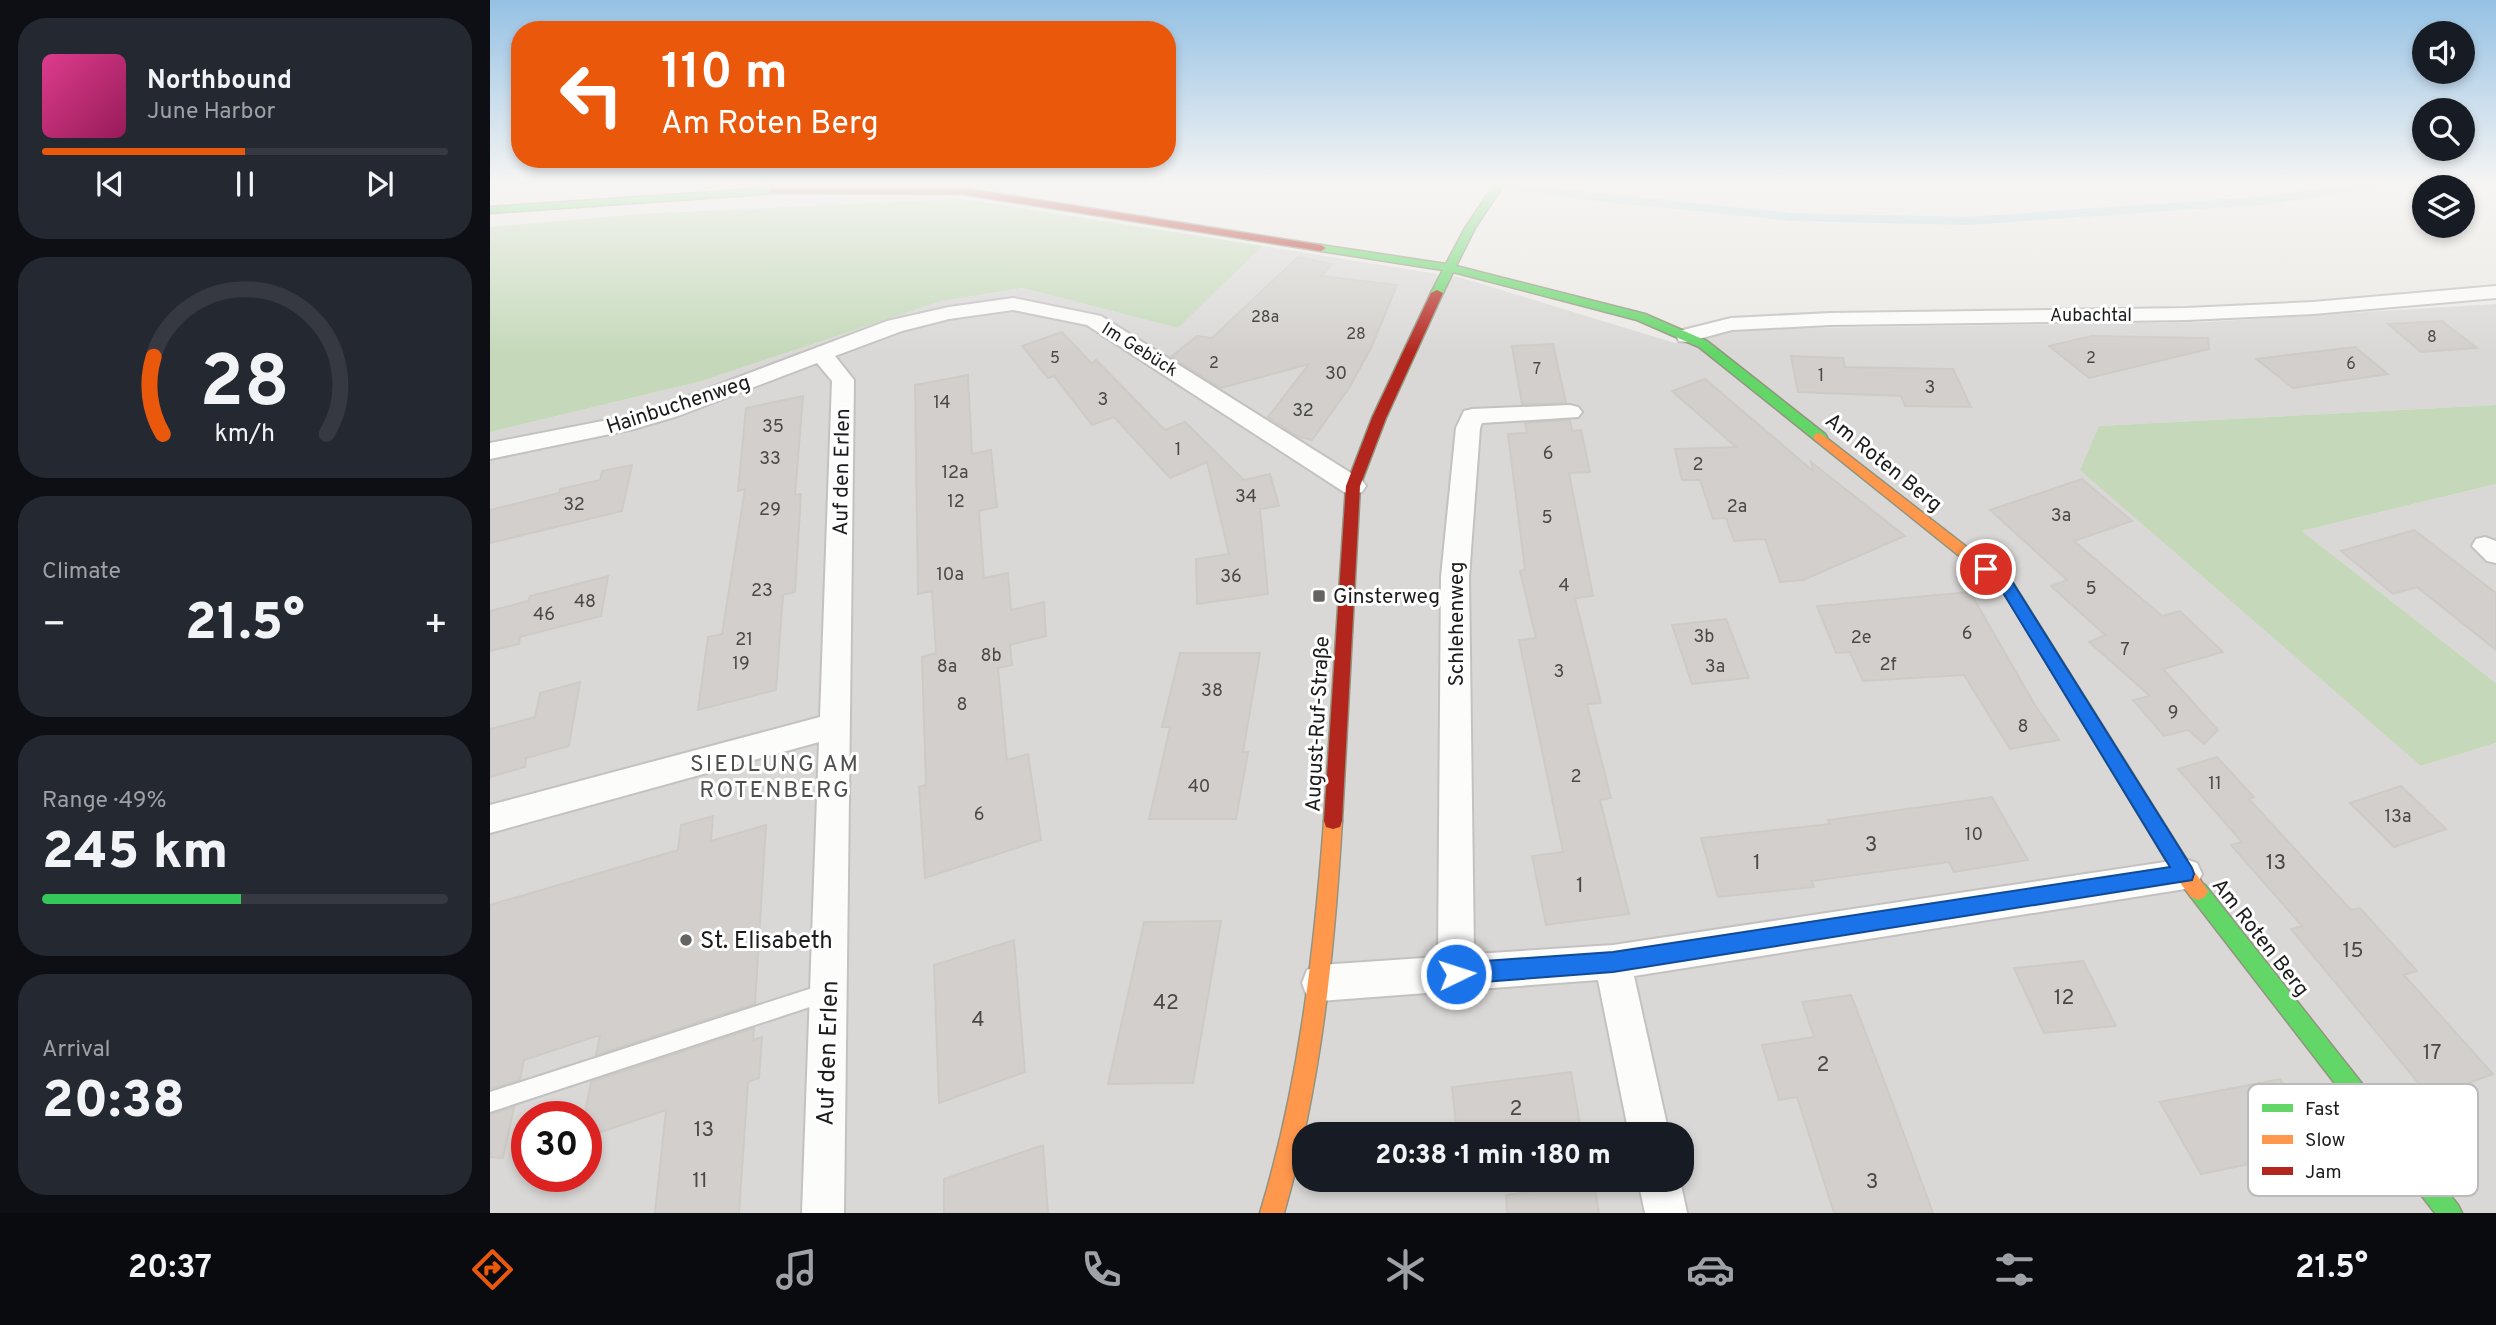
<!DOCTYPE html>
<html lang="en">
<head>
<meta charset="utf-8">
<style>
	body { margin:0; font-family:Overpass,sans-serif; background:#242831; color:#f1f3f6; height:100vh; display:flex; flex-direction:column; font-size:26px; white-space:nowrap }
	* { box-sizing:border-box; margin:0 }
	p { font-size:23px; color:#9ea1a6 }
	.icon { flex:none; width:38px; height:38px; fill:none; stroke:currentColor; stroke-width:2; stroke-linecap:round; stroke-linejoin:round }
	.map { position:relative; flex:1; overflow:hidden }
	.panel { display:flex; flex-direction:column; gap:18px; padding:18px; background:#0d0f14; width:490px }
	.panel>* { flex:none }
	.hud { position:absolute; left:21px; top:21px; width:665px; height:147px; border-radius:28px; box-shadow:0 4px 10px #0003; background:#ea580c; color:#fff; overflow:hidden }
	.controls { position:absolute; left:1922px; top:21px; display:grid; gap:14px }
	.controls a { display:grid; place-items:center; width:63px; height:63px; border-radius:50%; background:#171b24; box-shadow:0 4px 10px #0003; font-size:35px }
	.speed { position:absolute; left:21px; top:1101px; display:flex; gap:14px; font-size:35px; font-weight:700; text-align:center }
	.speed>* { display:grid; place-content:center; width:91px; height:91px; border-radius:50%; background:#171b24; box-shadow:0 4px 10px #0003; line-height:1 }
	.speed .limit { border:10px solid #d22; background:#fff; color:#111 }
	.pin { position:absolute; display:grid; place-items:center; width:60px; height:60px; color:#fff; margin:-30px; border:4px solid #fff; border-radius:50%; box-shadow:0 2px 7px #0007 }
	.me { position:absolute; width:77px; margin:-38px; rotate:86deg; stroke-linejoin:round; filter:drop-shadow(0 0 5px #0008) }
	.turn { display:flex; align-items:center; gap:24px; height:147px; padding:0 35px; font-size:32px }
	.turn .icon { width:91px; height:91px; stroke-width:2.5 }
	.turn b { display:block; font-size:49px; line-height:60px }
	.big { font-size:52px; font-weight:800; line-height:1.1 }
	.panel .widget { flex:1; display:flex; flex-direction:column; justify-content:center; gap:10px; min-width:0; padding:0 24px; border-radius:28px; background:#242831 }
	.panel .dial { align-items:center; gap:0 }
	.dial svg { height:182px; overflow:visible; fill:none; stroke:#363941; stroke-width:7; stroke-linecap:round; text-anchor:middle }
	.dial text { fill:#f1f3f6; stroke:none }
	.song { display:flex; align-items:center; gap:21px }
	.cover { width:84px; height:84px; border-radius:10px; background:linear-gradient(135deg,hsl(330 70% 55%),hsl(330 70% 35%)) }
	.played { height:7px; border-radius:4px; background:linear-gradient(90deg,#ea580c 50%,#363941 50%) }
	.keys { display:flex; justify-content:space-around; direction:ltr }
	.heat { display:flex; justify-content:space-between; align-items:center; font-size:38px; direction:ltr }
	.charge { height:10px; border-radius:5px; background:linear-gradient(90deg,#34c759 49%,#363941 0) }
	.trip { position:absolute; left:802px; top:1122px; width:402px; height:70px; border-radius:28px; background:#171b24; box-shadow:0 4px 10px #0003; font-weight:800; line-height:70px; text-align:center }
	.tabs { display:flex; height:112px; justify-content:space-around; align-items:center; background:#090b0e; color:#9ea1a6 }
	.tabs .icon { width:49px; height:49px }
	.tabs .current { color:#ea580c }
	.tabs b { font-size:32px; color:#f1f3f6 }
	main { display:flex; flex:1; min-height:0 }
	.map>svg:first-child { display:block }
</style>
</head>
<body>
<main>
<section class="panel">
<div class="widget">
<div class="song"><i class="cover"></i><div><b>Northbound</b><p>June Harbor</p></div></div>
<div class="played"></div>
<div class="keys"><svg class="icon" aria-label="previous" viewBox="0 0 24 24"><path d="M18 5L8 12l10 7zM5 5v14"/></svg><svg class="icon" aria-label="pause" viewBox="0 0 24 24"><path d="M8 5v14M16 5v14"/></svg><svg class="icon" aria-label="next" viewBox="0 0 24 24"><path d="M6 5l10 7-10 7zM19 5v14"/></svg></div>
</div>
<div class="widget dial"><svg viewBox="0 0 100 80">
<path d="M14 69A42 42 0 1 1 86 69"/>
<path d="M14 69A42 42 0 0 1 10 35" stroke="#ea580c"/>
<text x="50" y="56" font-size="32" font-weight="700">28</text>
<text x="50" y="72" font-size="11">km/h</text>
</svg></div>
<div class="widget"><p>Climate</p>
<div class="heat"><a>−</a><b class="big">21.5°</b><a>+</a></div>
</div>
<div class="widget"><p>Range · 49%</p><b class="big">245 km</b><div class="charge"></div></div>
<div class="widget"><p>Arrival</p><b class="big">20:38</b></div>
</section>
<div class="map">
<svg width="2006" height="1213" viewBox="0 0 2006 1213">
	<rect width="100%" height="100%" fill="#ebe9e5"/>
	<!-- residential -->
	<path fill="#dad8d6" fill-rule="evenodd" d="M 773,246 L 972,278 L 1185,343 L 1257,329 L 1717,322 L 2006,304 L 2006,405 L 1609,426 L 1931,766 L 2006,743 L 2006,1213 L 0,1213 L 0,432 L 212,381 L 452,301 L 532,288 L 688,328 ZM 37,1116 L 96,1116 L 96,1176 L 37,1176 ZM 814,1134 L 1192,1134 L 1192,1180 L 814,1180 Z
		M 2006,484 L 2006,683 L 1812,531 Z"/>
	<!-- forest -->
	<path fill="#c5d9ba" d="M 471,199 L 773,246 L 688,328 L 532,288 L 452,301 L 212,381 L 0,432 L 0,227 L 149,214 Z
		M 2006,405 L 2006,484 L 1812,531 L 2006,683 L 2006,743 L 1931,766 L 1590,470 L 1609,426 Z"/>
	<g fill="none" stroke-linecap="round" stroke-linejoin="round">
		<!-- stream -->
		<path stroke="#b9d5de" stroke-width="8" d="M 1007,183 L 1108,197 L 1302,217 L 1479,221 L 1780,200 L 1889,183"/>
	</g>
	<!-- building -->
	<path fill="#d2cfcc" stroke="#cecbc6" stroke-width="2" d="M 808,257 L 842,264 L 831,276 L 907,285 L 881,348 L 859,388 L 822,440 L 807,436 L 778,417 L 819,364 L 731,388 L 681,357 L 707,336 L 722,338 Z
		M 1952,321 L 1987,348 L 1931,352 L 1898,324 Z
		M 572,332 L 602,364 L 606,360 L 675,430 L 695,422 L 754,480 L 780,474 L 789,506 L 770,509 L 778,594 L 707,604 L 706,559 L 739,554 L 717,462 L 680,478 L 624,417 L 602,425 L 564,376 L 558,378 L 532,346 Z
		M 1602,336 L 1718,338 L 1719,349 L 1599,378 L 1559,346 Z
		M 1063,344 L 1076,403 L 1032,404 L 1022,346 Z
		M 1865,347 L 1898,374 L 1803,388 L 1766,359 Z
		M 1301,356 L 1353,358 L 1355,367 L 1463,369 L 1481,407 L 1415,406 L 1411,396 L 1308,392 Z
		M 478,375 L 482,454 L 501,450 L 507,507 L 489,511 L 494,578 L 518,573 L 521,610 L 554,602 L 556,636 L 520,645 L 522,665 L 508,668 L 517,760 L 538,754 L 551,840 L 435,878 L 429,787 L 436,785 L 432,657 L 446,653 L 442,591 L 428,594 L 425,385 Z
		M 1215,379 L 1323,471 L 1321,462 L 1415,536 L 1313,580 L 1290,582 L 1275,539 L 1244,541 L 1236,518 L 1223,519 L 1210,480 L 1192,480 L 1185,449 L 1246,447 L 1182,391 Z
		M 313,396 L 305,495 L 311,494 L 305,592 L 293,595 L 286,690 L 208,710 L 218,637 L 232,634 L 255,489 L 248,491 L 256,408 Z
		M 1080,420 L 1082,431 L 1091,430 L 1100,472 L 1079,473 L 1103,596 L 1085,598 L 1111,703 L 1097,704 L 1121,798 L 1110,800 L 1139,914 L 1056,925 L 1042,856 L 1073,852 L 1029,640 L 1046,638 L 1030,571 L 1035,570 L 1018,434 L 1037,433 L 1035,423 Z
		M 142,465 L 132,511 L 0,543 L 0,510 L 69,493 L 70,489 L 110,480 L 112,471 Z
		M 1592,479 L 1642,521 L 1584,541 L 1672,616 L 1690,611 L 1733,652 L 1673,669 L 1728,730 L 1714,744 L 1698,730 L 1674,736 L 1643,700 L 1660,696 L 1599,642 L 1615,635 L 1561,586 L 1577,580 L 1500,510 Z
		M 1924,530 L 2006,593 L 2006,650 L 1927,587 L 1903,594 L 1851,551 Z
		M 118,576 L 111,616 L 30,637 L 29,644 L 0,651 L 0,611 L 38,601 L 40,596 Z
		M 1480,592 L 1545,705 L 1569,740 L 1520,749 L 1474,675 L 1373,681 L 1360,652 L 1346,653 L 1327,606 Z
		M 1236,619 L 1259,678 L 1202,684 L 1182,625 Z
		M 690,653 L 770,653 L 753,752 L 758,752 L 746,819 L 659,819 L 680,727 L 672,727 Z
		M 90,682 L 79,746 L 36,758 L 35,767 L 0,777 L 0,729 L 45,717 L 50,693 Z
		M 1727,757 L 1764,797 L 1759,799 L 1861,910 L 1870,908 L 1927,971 L 1914,975 L 2003,1074 L 1940,1097 L 1801,929 L 1812,926 L 1741,845 L 1752,842 L 1688,769 Z
		M 1911,786 L 1956,829 L 1904,847 L 1860,803 Z
		M 1502,797 L 1538,860 L 1464,872 L 1459,862 L 1322,881 L 1324,887 L 1228,897 L 1211,838 L 1340,824 L 1338,820 Z
		M 223,816 L 221,841 L 276,825 L 265,1004 L 106,1055 L 110,1035 L 34,1060 L 30,1080 L 0,1089 L 0,905 L 188,850 L 191,825 Z
		M 731,921 L 703,1083 L 618,1084 L 654,922 Z
		M 524,940 L 535,1072 L 449,1103 L 444,965 Z
		M 1593,961 L 1626,1026 L 1554,1033 L 1524,968 Z
		M 1361,995 L 1395,1083 L 1443,1213 L 1344,1213 L 1307,1097 L 1289,1100 L 1272,1045 L 1324,1037 L 1312,1002 Z
		M 264,1028 L 263,1040 L 272,1037 L 269,1078 L 258,1082 L 249,1213 L 165,1213 L 176,1110 L 96,1137 L 96,1108 L 101,1082 Z
		M 1081,1072 L 1091,1130 L 1056,1134 L 967,1134 L 962,1087 Z
		M 1790,1079 L 1836,1148 L 1711,1174 L 1670,1102 Z
		M 24,1107 L 13,1158 L 0,1157 L 0,1114 Z
		M 553,1145 L 558,1213 L 454,1213 L 454,1179 Z
		M 1104,1183 L 1109,1213 L 1017,1213 L 1016,1195 Z"/>
	<g fill="none" stroke-linecap="round" stroke-linejoin="round">
		<defs>
			<path id="lane" d="M 338,983 L 345,986 L 347,992 L 345,998 L 338,1001 L 0,1112 L 0,1092 Z"/>
			<path id="street" d="M 2006,286 L 2006,298 L 1823,314 L 1697,320 L 1340,325 L 1242,330 L 1197,342 L 1189,341 L 1186,336 L 1189,331 L 1241,318 L 1340,313 L 1697,308 L 1823,302 Z
				M 523,298 L 611,316 L 872,480 L 876,486 L 872,492 L 863,494 L 854,492 L 597,325 L 523,310 L 459,319 L 412,331 L 345,356 L 364,380 L 354,1213 L 312,1213 L 329,742 L 0,833 L 0,805 L 330,717 L 342,381 L 327,363 L 188,416 L 144,429 L 0,459 L 0,443 L 133,417 L 172,406 L 397,321 L 459,307 Z
				M 1080,405 L 1088,407 L 1092,412 L 1088,417 L 992,423 L 990,428 L 979,577 L 984,954 L 1123,945 L 1695,859 L 1707,863 L 1712,874 L 1707,885 L 1695,889 L 1144,976 L 1179,1134 L 1139,1134 L 1108,980 L 830,1001 L 817,996 L 812,983 L 817,970 L 830,965 L 948,957 L 951,577 L 966,428 L 974,411 L 982,409 Z
				M 1995,537 L 2006,541 L 2006,563 L 1997,561 L 1982,546 L 1986,539 Z
				M 1148,1180 L 1190,1180 L 1197,1213 L 1155,1213 Z"/>
			<path id="fast" d="M 1005,183 L 1015,183 L 985,228 L 966,266 L 1155,314 L 1217,341 L 1335,434 L 1337,437 L 1335,440 L 1325,440 L 1209,347 L 1147,320 L 963,272 L 953,293 L 947,296 L 941,293 L 953,270 L 831,251 L 826,248 L 831,245 L 956,264 L 975,228 Z
				M 283,188 L 287,189 L 287,193 L 0,213 L 0,207 Z
				M 1708,882 L 1715,885 L 1968,1205 L 1972,1213 L 1945,1213 L 1701,897 L 1698,891 L 1701,885 Z"/>
			<path id="slow" d="M 1330,433 L 1523,583 L 1702,868 L 1718,891 L 1715,897 L 1708,900 L 1701,897 L 1688,880 L 1513,591 L 1325,440 L 1323,437 L 1325,434 Z
				M 843,813 L 850,815 L 852,821 C 844,955 831,1085 794,1213 L 770,1213 C 809,1085 824,954 834,821 L 836,815 Z"/>
			<path id="jam" d="M 283,188 L 472,188 L 831,245 L 836,248 L 831,251 L 472,194 L 279,193 L 279,189 Z
				M 947,290 L 953,293 L 896,418 L 870,486 L 852,821 L 850,827 L 843,829 L 836,827 L 834,821 L 856,486 L 882,418 L 941,293 Z"/>
		</defs>
		<!-- lane casing -->
		<use href="#lane" stroke="#c3c2c1" stroke-width="4"/>
		<!-- street casing -->
		<use href="#street" stroke="#c3c2c1" stroke-width="4"/>
		<!-- fast casing -->
		<use href="#fast" stroke="#92947e" stroke-width="3"/>
		<!-- slow casing -->
		<use href="#slow" stroke="#92947e" stroke-width="3"/>
		<!-- jam casing -->
		<use href="#jam" stroke="#92947e" stroke-width="3"/>
		<!-- lane -->
		<use href="#lane" fill="#fcfcfb" fill-rule="evenodd"/>
		<!-- street -->
		<use href="#street" fill="#fcfcfb" fill-rule="evenodd"/>
		<!-- fast -->
		<use href="#fast" fill="#63d668" fill-rule="evenodd"/>
		<!-- slow -->
		<use href="#slow" fill="#ff974d" fill-rule="evenodd"/>
		<!-- jam -->
		<use href="#jam" fill="#b3261e" fill-rule="evenodd"/>
	</g>
	<!-- sky -->
	<linearGradient id="sky" x2="0" y2="1"><stop stop-color="#95c1e4"/><stop offset="0.52" stop-color="#f6f5f3"/><stop offset="1" stop-color="#f6f5f3" stop-opacity="0"/></linearGradient>
	<rect width="2006" height="353" fill="url(#sky)"/>
	<!-- route -->
	<path fill="#1a73e8" stroke="#114b97" stroke-width="2" d="M 1496,564 L 1523,583 L 1702,868 L 1704,874 L 1702,880 L 1123,972 L 966,984 L 959,981 L 956,974 L 959,966 L 966,963 L 1123,952 L 1680,867 L 1512,591 L 1490,573 L 1488,569 L 1490,565 Z"/>
	<!-- markers -->
	<g fill="#646462" stroke="#fff" stroke-width="2.5">
		<rect x="822" y="589" width="14" height="14" rx="3.5"/>
		<circle cx="196" cy="940" r="7"/>
	</g>
	<g text-anchor="middle" stroke-width="6" stroke-linejoin="round" paint-order="stroke">
		<!-- far-number labels -->
		<g font-size="16" fill="#4a4948">
			<text x="775" y="322">28a</text>
			<text x="866" y="339">28</text>
			<text x="1942" y="342">8</text>
			<text x="565" y="363">5</text>
			<text x="1601" y="363">2</text>
			<text x="724" y="368">2</text>
			<text x="1861" y="369">6</text>
			<text x="1047" y="374">7</text>
		</g>
		<!-- far-street labels -->
		<g font-size="18" fill="#1c1c1c" stroke="#fff">
			<text x="1601" y="321">Aubachtal</text>
			<text transform="translate(650 349) rotate(32)" y="6">Im Gebück</text>
		</g>
		<!-- number labels -->
		<g font-size="18" fill="#4a4948">
			<text x="846" y="379">30</text>
			<text x="1331" y="381">1</text>
			<text x="1440" y="393">3</text>
			<text x="613" y="405">3</text>
			<text x="452" y="408">14</text>
			<text x="813" y="416">32</text>
			<text x="283" y="432">35</text>
			<text x="688" y="455">1</text>
			<text x="1058" y="459">6</text>
			<text x="280" y="464">33</text>
			<text x="1208" y="470">2</text>
			<text x="465" y="478">12a</text>
			<text x="756" y="502">34</text>
			<text x="466" y="507">12</text>
			<text x="84" y="510">32</text>
			<text x="1247" y="512">2a</text>
			<text x="280" y="515">29</text>
			<text x="1571" y="521">3a</text>
			<text x="1057" y="523">5</text>
			<text x="460" y="580">10a</text>
			<text x="741" y="582">36</text>
			<text x="1074" y="591">4</text>
			<text x="1601" y="594">5</text>
			<text x="272" y="596">23</text>
			<text x="95" y="607">48</text>
			<text x="54" y="620">46</text>
			<text x="1477" y="639">6</text>
			<text x="1214" y="642">3b</text>
			<text x="1371" y="643">2e</text>
			<text x="254" y="645">21</text>
			<text x="1635" y="655">7</text>
			<text x="501" y="661">8b</text>
			<text x="251" y="669">19</text>
			<text x="1398" y="670">2f</text>
			<text x="457" y="672">8a</text>
			<text x="1225" y="672">3a</text>
			<text x="1069" y="677">3</text>
			<text x="722" y="696">38</text>
			<text x="472" y="710">8</text>
			<text x="1683" y="718">9</text>
			<text x="1533" y="732">8</text>
			<text x="1086" y="782">2</text>
			<text x="1725" y="789">11</text>
			<text x="709" y="792">40</text>
			<text x="489" y="820">6</text>
			<text x="1908" y="822">13a</text>
			<text x="1484" y="840">10</text>
		</g>
		<!-- street labels -->
		<g font-size="21" fill="#1c1c1c" stroke="#fff">
			<text transform="translate(188 404) rotate(-18)" y="7">Hainbuchenweg</text>
			<text transform="translate(1394 462) rotate(39)" y="7">Am Roten Berg</text>
			<text transform="translate(351 472) rotate(-89)" y="7">Auf den Erlen</text>
			<text transform="translate(966 624) rotate(-90)" y="7">Schlehenweg</text>
			<text transform="translate(827 724) rotate(-87)" y="7">August-Ruf-Straße</text>
			<text transform="translate(1771 937) rotate(52)" y="7">Am Roten Berg</text>
		</g>
		<!-- poi labels -->
		<g font-size="21" fill="#1c1c1c" stroke="#fff" text-anchor="start">
			<text x="843" y="603">Ginsterweg</text>
		</g>
		<!-- near-number labels -->
		<g font-size="21" fill="#4a4948">
			<text x="1381" y="851">3</text>
			<text x="1267" y="869">1</text>
			<text x="1786" y="869">13</text>
			<text x="1090" y="892">1</text>
			<text x="1863" y="957">15</text>
			<text x="1574" y="1004">12</text>
			<text x="676" y="1009">42</text>
			<text x="488" y="1026">4</text>
			<text x="1942" y="1059">17</text>
			<text x="1333" y="1071">2</text>
			<text x="1026" y="1115">2</text>
			<text x="214" y="1136">13</text>
			<text x="210" y="1187">11</text>
			<text x="1382" y="1188">3</text>
		</g>
		<!-- neighbourhood labels -->
		<g font-size="23" letter-spacing="2" fill="#4f4f4f" stroke="#fff">
			<text x="285" y="771">SIEDLUNG AM<tspan x="285" dy="26">ROTENBERG</tspan></text>
		</g>
		<!-- near-poi labels -->
		<g font-size="24" fill="#1c1c1c" stroke="#fff" text-anchor="start">
			<text x="210" y="948">St. Elisabeth</text>
		</g>
		<!-- near-street labels -->
		<g font-size="24" fill="#1c1c1c" stroke="#fff">
			<text transform="translate(337 1053) rotate(-88)" y="8">Auf den Erlen</text>
		</g>
	</g>
	<!-- legend -->
	<rect x="1758" y="1084" width="230" height="112" rx="10" fill="#fff" stroke="#bbb" stroke-width="2"/>
	<rect x="1772" y="1104" width="31" height="8" fill="#63d668"/>
	<rect x="1772" y="1135" width="31" height="9" fill="#ff974d"/>
	<rect x="1772" y="1167" width="31" height="8" fill="#b3261e"/>
	<g font-size="19" fill="#1c1c1c">
		<text x="1815" y="1115">Fast</text>
		<text x="1815" y="1146">Slow</text>
		<text x="1815" y="1178">Jam</text>
	</g>
</svg>
<div class="controls">
<a><svg class="icon" aria-label="sound" viewBox="0 0 24 24"><path d="M4 9h4l5-4v14l-5-4H4zM17 9q2 3 0 6"/></svg></a>
<a><svg class="icon" aria-label="search" viewBox="0 0 24 24"><circle cx="10" cy="10" r="6"/><path d="M15 15l6 6"/></svg></a>
<a><svg class="icon" aria-label="layers" viewBox="0 0 24 24"><path d="M12 4l9 5-9 5-9-5zM3 14l9 5 9-5"/></svg></a>
</div>
<div class="speed"><div class="limit">30</div></div>
<div class="pin" style="left:1496px;top:569px;background:#d93025"><svg class="icon" aria-label="arrive" viewBox="0 0 24 24"><path d="M6 21V4h12l-3 4 3 4H6"/></svg></div>
<svg class="me" style="left:966px;top:974px" viewBox="-20 -20 40 40"><circle r="17" fill="#1a73e8" stroke="#fff" stroke-width="3"/><path d="M0-11L8 9 0 5-8 9z" fill="#fff"/></svg>
<div class="trip">20:38 · 1 min · 180 m</div>
<div class="hud">
<div class="turn"><svg class="icon" aria-label="left" viewBox="0 0 24 24"><path d="M17 20v-9H6M10 6l-5 5 5 5"/></svg><div><b>110 m</b>Am Roten Berg</div></div>
</div>
</div>
</main>
<nav class="tabs">
<b>20:37</b>
<svg class="icon current" aria-label="directions" viewBox="0 0 24 24"><path d="M12 3l9 9-9 9-9-9zM9 14v-3h6M13 9l2 2-2 2"/></svg>
<svg class="icon" aria-label="music" viewBox="0 0 24 24"><path d="M9 18V5l10-2v13"/><circle cx="6" cy="18" r="3"/><circle cx="16" cy="16" r="3"/></svg>
<svg class="icon" aria-label="phone" viewBox="0 0 24 24"><path d="M5 4h4l2 5-3 2q2 4 5 5l2-3 5 2v4C11 20 4 13 5 4z"/></svg>
<svg class="icon" aria-label="climate" viewBox="0 0 24 24"><path d="M12 3v18M4 7l16 10M4 17L20 7"/></svg>
<svg class="icon" aria-label="car" viewBox="0 0 24 24"><path d="M5 17H2v-5l4-1 3-4h7l3 4 3 1v5h-3M9 17h6M6 11h13"/><circle cx="7" cy="17" r="2"/><circle cx="17" cy="17" r="2"/></svg>
<svg class="icon" aria-label="filters" viewBox="0 0 24 24"><path d="M4 7h16M4 17h16"/><circle cx="9" cy="7" r="2"/><circle cx="15" cy="17" r="2"/></svg>
<b>21.5°</b>
</nav>
</body>
</html>
